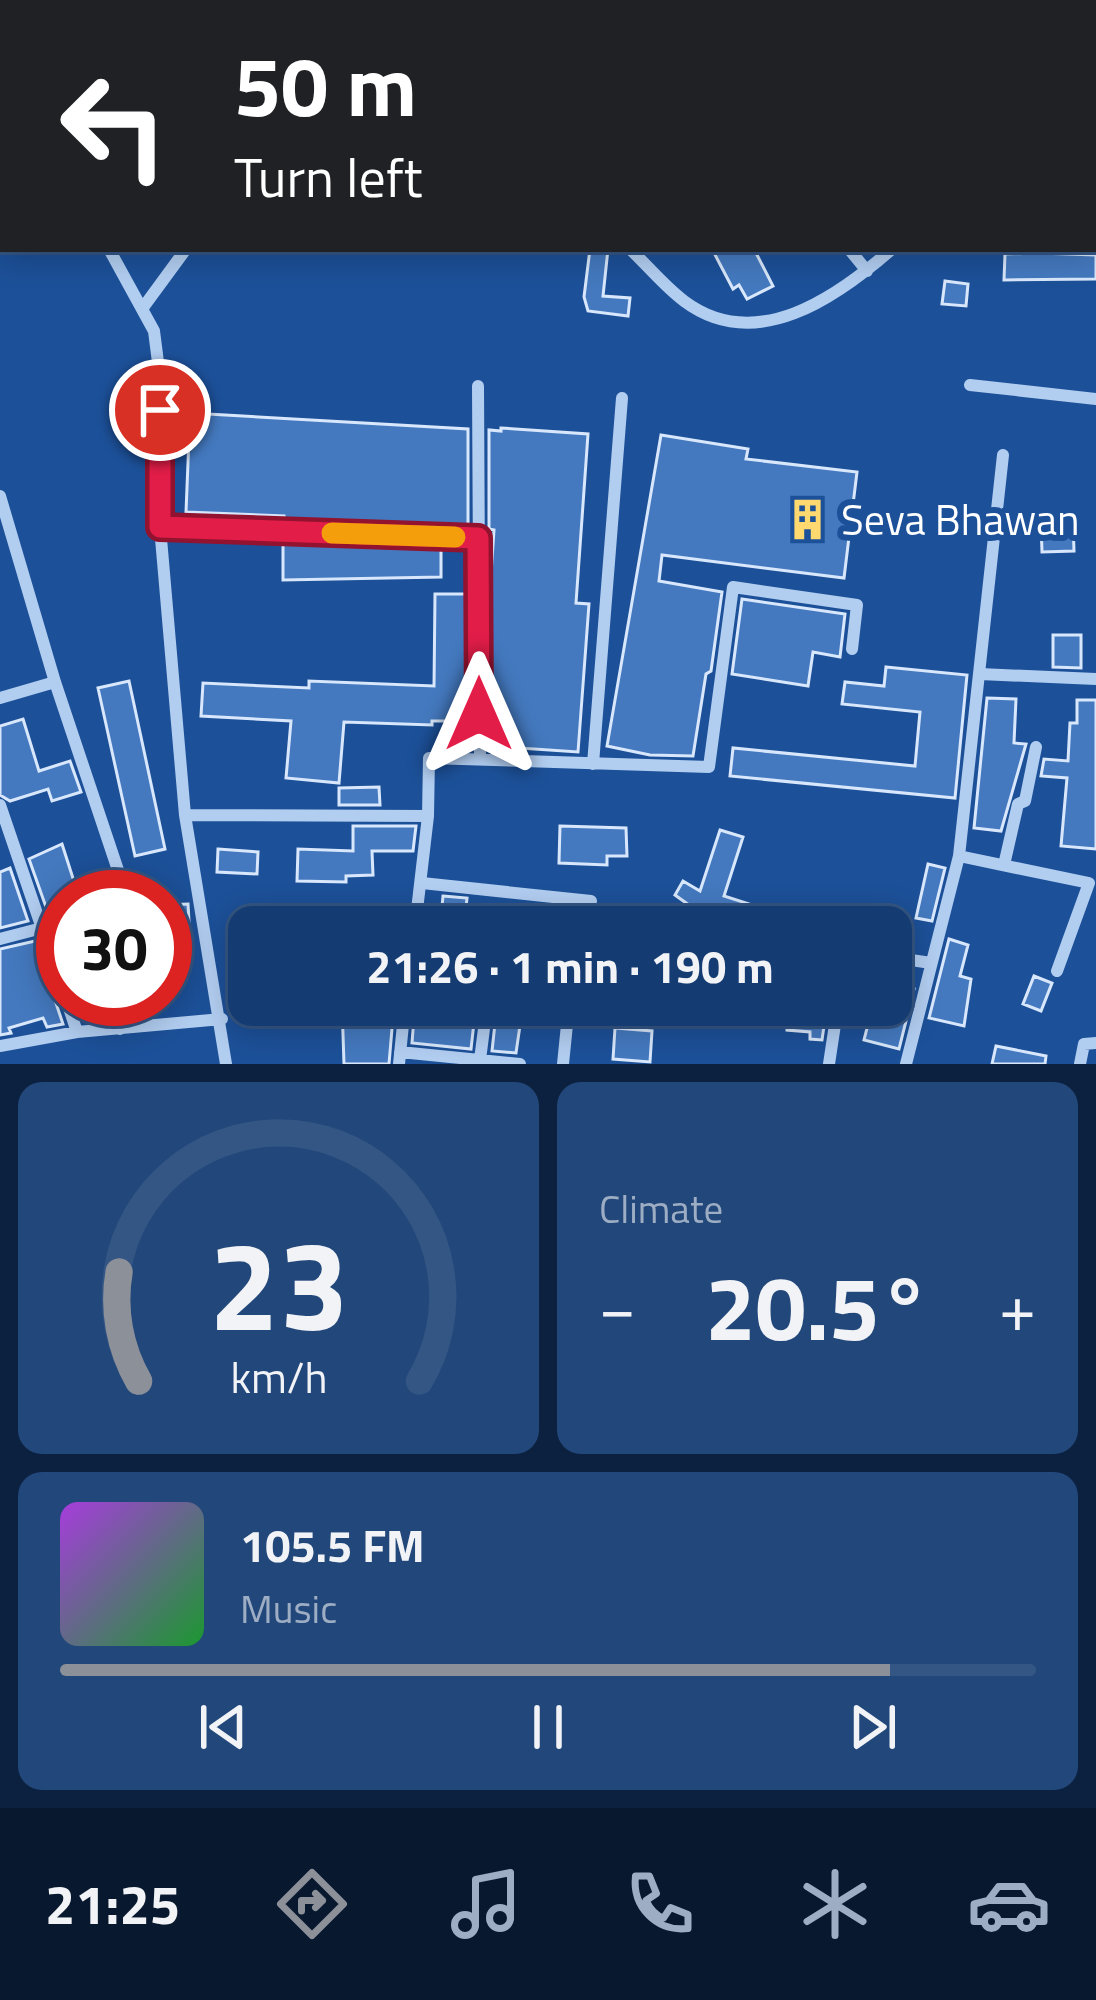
<!DOCTYPE html>
<html lang="en">
<head>
<meta charset="utf-8">
<style>
	body { margin:0; font-family:"Titillium Web",sans-serif; background:#22477a; color:#f1f3f6; height:100vh; display:flex; flex-direction:column; font-size:45px; white-space:nowrap }
	* { box-sizing:border-box; margin:0 }
	p { font-size:39px; color:#9dadc4 }
	.icon { flex:none; width:66px; height:66px; fill:none; stroke:currentColor; stroke-width:2; stroke-linecap:round; stroke-linejoin:round }
	.map { position:relative; height:1064px; overflow:hidden }
	.sheet { display:flex; flex-direction:column; gap:18px; padding:18px; background:#0c213f; flex:1 }
	.sheet>* { flex:none }
	.banner { position:absolute; left:0px; top:0px; width:1098px; height:252px; box-shadow:0 6px 30px #0003,0 0 0 3px #345684; background:#202124; color:#fff; overflow:hidden }
	.speed { position:absolute; left:36px; top:870px; display:flex; gap:24px; font-size:60px; font-weight:700; text-align:center }
	.speed>* { display:grid; place-content:center; width:156px; height:156px; border-radius:50%; background:#153c72; box-shadow:0 6px 30px #0003,0 0 0 3px #345684; line-height:1 }
	.speed .limit { border:18px solid #d22; background:#fff; color:#111 }
	.pin { position:absolute; display:grid; place-items:center; width:102px; height:102px; color:#fff; margin:-51px; border:6px solid #fff; border-radius:50%; box-shadow:0 3px 12px #0007 }
	.me { position:absolute; width:132px; margin:-66px; rotate:0deg; stroke-linejoin:round; filter:drop-shadow(0 0 9px #0008) }
	.turn { display:flex; align-items:center; gap:42px; height:252px; padding:0 36px; font-size:54px }
	.turn .icon { width:156px; height:156px; stroke-width:2.5 }
	.turn b { display:block; font-size:84px; line-height:102px }
	.big { font-size:90px; font-weight:700; line-height:1.1 }
	.sheet .card { flex:1; display:flex; flex-direction:column; justify-content:center; gap:18px; min-width:0; padding:0 42px; border-radius:24px; background:#22477a }
	.sheet .dial { align-items:center; gap:0 }
	.dial svg { height:312px; overflow:visible; fill:none; stroke:#345684; stroke-width:7; stroke-linecap:round; text-anchor:middle }
	.dial text { fill:#f1f3f6; stroke:none }
	.song { display:flex; align-items:center; gap:36px }
	.cover { width:144px; height:144px; border-radius:18px; background:linear-gradient(135deg,hsl(280 70% 55%),hsl(130 70% 35%)) }
	.played { height:12px; border-radius:6px; background:linear-gradient(90deg,#8c9099 85%,#345684 85%) }
	.keys { display:flex; justify-content:space-around; direction:ltr }
	.heat { display:flex; justify-content:space-between; align-items:center; font-size:66px; direction:ltr }
	.sheet .tiles { flex:1; display:grid; gap:18px; grid-template-columns:1fr 1fr }
	.card:last-child { grid-column:span 2 }
	.trip { position:absolute; left:228px; top:906px; width:684px; height:120px; border-radius:24px; background:#153c72; box-shadow:0 6px 30px #0003,0 0 0 3px #345684; font-weight:700; line-height:120px; text-align:center }
	.tabs { display:flex; height:192px; justify-content:space-around; align-items:center; background:#08182e; color:#9dadc4 }
	.tabs .icon { width:84px; height:84px }
	.tabs .selected { color:#8c9099 }
	.tabs b { font-size:54px; color:#f1f3f6 }
	.map>svg:first-child { display:block }
</style>
</head>
<body>
<div class="map">
<svg width="1096" height="1064" viewBox="0 0 1096 1064">
	<rect width="100%" height="100%" fill="#1c5098"/>
	<!-- building -->
	<path fill="#4479bf" stroke="#d8e7fb" stroke-width="3" d="M 590,249 L 608,249 L 603,296 L 630,298 L 628,316 L 588,311 L 584,297 Z
		M 712,249 L 754,249 L 773,286 L 747,299 L 739,285 L 733,289 Z
		M 1038,253 L 1096,255 L 1096,279 L 1004,280 L 1005,254 Z
		M 945,281 L 968,284 L 966,306 L 942,304 Z
		M 190,413 L 468,429 L 468,527 L 284,521 L 284,516 L 186,512 Z
		M 501,428 L 588,434 L 576,603 L 589,604 L 578,752 L 491,746 L 490,589 L 494,530 L 489,529 L 489,430 L 501,431 Z
		M 661,435 L 748,449 L 746,459 L 857,472 L 844,578 L 662,555 L 659,581 L 722,592 L 711,671 L 706,674 L 693,756 L 650,755 L 607,746 Z
		M 1073,521 L 1074,551 L 1042,552 L 1041,522 Z
		M 283,542 L 441,547 L 441,577 L 283,580 Z
		M 435,594 L 469,594 L 469,721 L 432,721 L 432,725 L 344,722 L 339,783 L 286,778 L 291,721 L 201,716 L 203,683 L 309,688 L 309,681 L 434,686 Z
		M 742,599 L 845,614 L 840,657 L 813,652 L 808,686 L 732,674 Z
		M 1053,635 L 1081,635 L 1081,668 L 1053,667 Z
		M 886,667 L 967,675 L 955,798 L 730,776 L 733,748 L 915,766 L 920,712 L 842,704 L 845,682 L 884,686 Z
		M 129,681 L 165,849 L 135,856 L 98,688 Z
		M 987,698 L 1016,699 L 1014,743 L 1026,744 L 1001,831 L 974,828 Z
		M 1077,700 L 1096,700 L 1096,849 L 1061,846 L 1067,778 L 1041,776 L 1044,759 L 1068,761 L 1070,723 L 1077,723 Z
		M 23,719 L 39,771 L 70,761 L 81,792 L 52,801 L 48,789 L 10,801 L 0,795 L 0,726 Z
		M 379,787 L 380,805 L 339,805 L 339,788 Z
		M 353,826 L 416,826 L 413,851 L 372,851 L 373,875 L 346,876 L 346,882 L 297,881 L 298,849 L 353,851 Z
		M 560,826 L 626,828 L 627,856 L 607,856 L 607,865 L 559,863 Z
		M 720,830 L 743,837 L 724,896 L 768,910 L 763,927 L 696,910 L 675,895 L 683,881 L 700,891 Z
		M 62,844 L 79,897 L 63,897 L 63,921 L 52,924 L 29,859 Z
		M 218,849 L 258,852 L 257,874 L 217,872 Z
		M 928,864 L 945,868 L 932,921 L 916,918 Z
		M 10,868 L 28,921 L 0,928 L 0,872 Z
		M 443,896 L 467,898 L 464,927 L 440,927 Z
		M 188,904 L 190,938 L 165,940 L 165,905 Z
		M 949,939 L 968,945 L 960,976 L 971,979 L 964,1026 L 929,1018 Z
		M 35,941 L 63,1024 L 47,1027 L 43,1018 L 9,1028 L 11,1033 L 0,1035 L 0,949 Z
		M 1034,976 L 1052,983 L 1041,1011 L 1023,1004 Z
		M 891,985 L 914,989 L 899,1049 L 864,1040 L 873,1005 L 891,1005 Z
		M 342,1005 L 394,1005 L 389,1064 L 344,1064 Z
		M 415,1005 L 476,1005 L 471,1049 L 412,1043 Z
		M 497,1005 L 523,1005 L 516,1053 L 492,1051 Z
		M 758,1005 L 827,1005 L 822,1040 L 810,1039 L 810,1032 L 787,1030 L 787,1026 L 757,1023 Z
		M 615,1028 L 652,1031 L 650,1062 L 613,1059 Z
		M 996,1046 L 1046,1056 L 1045,1064 L 992,1064 Z"/>
	<g fill="none" stroke-linecap="round" stroke-linejoin="round">
		<!-- street -->
		<path stroke="#b1cdf0" stroke-width="12" d="M 2,0 L 3,4
			M 1083,0 L 1094,3
			M 754,3 L 760,0
			M 1045,3 L 1046,0
			M 1095,217 L 1096,217
			M 109,249 L 154,331 L 159,370 L 160,527 L 185,815 L 226,1064
			M 630,249 C 648,266 664,286 684,301 C 756,355 837,297 892,249
			M 849,249 L 867,271
			M 142,309 L 186,249
			M 970,385 L 1096,399
			M 478,386 L 480,758
			M 0,496 L 55,682 L 127,897
			M 160,527 L 479,538
			M 980,674 L 1096,679
			M 0,698 L 55,682
			M 593,764 L 622,398
			M 0,805 L 63,990
			M 185,815 L 428,816
			M 959,856 L 1089,883 L 1057,971
			M 1004,865 L 1018,804 L 1025,801 L 1036,747
			M 422,883 L 591,901
			M 415,927 L 428,816 L 429,758 L 709,767 L 733,587 L 857,605 L 852,649
			M 0,939 L 42,928
			M 891,957 L 931,963
			M 66,999 L 77,1032
			M 120,1029 L 122,999
			M 0,1046 L 77,1032 L 222,1019
			M 400,1052 L 520,1064
			M 480,1060 L 487,1005
			M 399,1064 L 405,1005
			M 563,1064 L 569,1005
			M 829,1064 L 838,1005
			M 906,1064 L 959,856 L 1003,455
			M 1080,1064 L 1084,1044 L 1096,1043"/>
	</g>
	<g fill="none" stroke-linecap="round" stroke-linejoin="round">
		<defs>
			<path id="route" d="M 160,410 L 160,527 L 478,538 L 479,714"/>
		</defs>
		<!-- route casing -->
		<use href="#route" stroke="#92132f" stroke-width="30"/>
		<!-- route -->
		<use href="#route" stroke="#e11d48" stroke-width="21"/>
		<!-- slow -->
		<path stroke="#f59e0b" stroke-width="21" d="M 332,533 L 455,537"/>
	</g>
	<!-- icons -->
	<defs>
		<symbol id="building-bare" viewBox="-9 -9 18 18"><path d="M-4-6H4V6H1V3H-1V6H-4ZM-2.5-4.3h1.7v1.8h-1.7ZM.8-4.3h1.7v1.8H.8ZM-2.5-1h1.7V.8h-1.7ZM.8-1h1.7V.8H.8Z" fill="#ffd870" stroke="#1c5098" stroke-width="2.5" paint-order="stroke"/></symbol>
	</defs>
	<g fill-rule="evenodd">
		<use href="#building-bare" x="778" y="490" width="59" height="59"/>
	</g>
	<g text-anchor="middle" stroke-width="12" stroke-linejoin="round" paint-order="stroke">
		<!-- poi labels -->
		<g font-size="42" fill="#fff" stroke="#1c5098" text-anchor="start">
			<text x="841" y="535">Seva Bhawan</text>
		</g>
	</g>
</svg>
<div class="speed"><div class="limit">30</div></div>
<div class="pin" style="left:160px;top:410px;background:#d93025"><svg class="icon" aria-label="arrive" viewBox="0 0 24 24"><path d="M6 21V4h12l-3 4 3 4H6"/></svg></div>
<svg class="me" style="left:479px;top:714px" viewBox="-20 -20 40 40"><path d="M0-17L14 15 0 8-14 15z" fill="#e11d48" stroke="#fff" stroke-width="4"/></svg>
<div class="trip">21:26 · 1 min · 190 m</div>
<div class="banner">
<div class="turn"><svg class="icon" aria-label="left" viewBox="0 0 24 24"><path d="M17 20v-9H6M10 6l-5 5 5 5"/></svg><div><b>50 m</b>Turn left</div></div>
</div>
</div>
<section class="sheet">
<div class="tiles">
<div class="card dial"><svg viewBox="0 0 100 80">
<path d="M14 69A42 42 0 1 1 86 69"/>
<path d="M14 69A42 42 0 0 1 9 41" stroke="#8c9099"/>
<text x="50" y="56" font-size="32" font-weight="700">23</text>
<text x="50" y="72" font-size="11">km/h</text>
</svg></div>
<div class="card"><p>Climate</p>
<div class="heat"><a>−</a><b class="big">20.5°</b><a>+</a></div>
</div>
<div class="card">
<div class="song"><i class="cover"></i><div><b>105.5 FM</b><p>Music</p></div></div>
<div class="played"></div>
<div class="keys"><svg class="icon" aria-label="previous" viewBox="0 0 24 24"><path d="M18 5L8 12l10 7zM5 5v14"/></svg><svg class="icon" aria-label="pause" viewBox="0 0 24 24"><path d="M8 5v14M16 5v14"/></svg><svg class="icon" aria-label="next" viewBox="0 0 24 24"><path d="M6 5l10 7-10 7zM19 5v14"/></svg></div>
</div>
</div>
</section>
<nav class="tabs">
<b>21:25</b>
<svg class="icon selected" aria-label="directions" viewBox="0 0 24 24"><path d="M12 3l9 9-9 9-9-9zM9 14v-3h6M13 9l2 2-2 2"/></svg>
<svg class="icon" aria-label="music" viewBox="0 0 24 24"><path d="M9 18V5l10-2v13"/><circle cx="6" cy="18" r="3"/><circle cx="16" cy="16" r="3"/></svg>
<svg class="icon" aria-label="phone" viewBox="0 0 24 24"><path d="M5 4h4l2 5-3 2q2 4 5 5l2-3 5 2v4C11 20 4 13 5 4z"/></svg>
<svg class="icon" aria-label="climate" viewBox="0 0 24 24"><path d="M12 3v18M4 7l16 10M4 17L20 7"/></svg>
<svg class="icon" aria-label="car" viewBox="0 0 24 24"><path d="M5 17H2v-5l4-1 3-4h7l3 4 3 1v5h-3M9 17h6M6 11h13"/><circle cx="7" cy="17" r="2"/><circle cx="17" cy="17" r="2"/></svg>
</nav>
</body>
</html>
